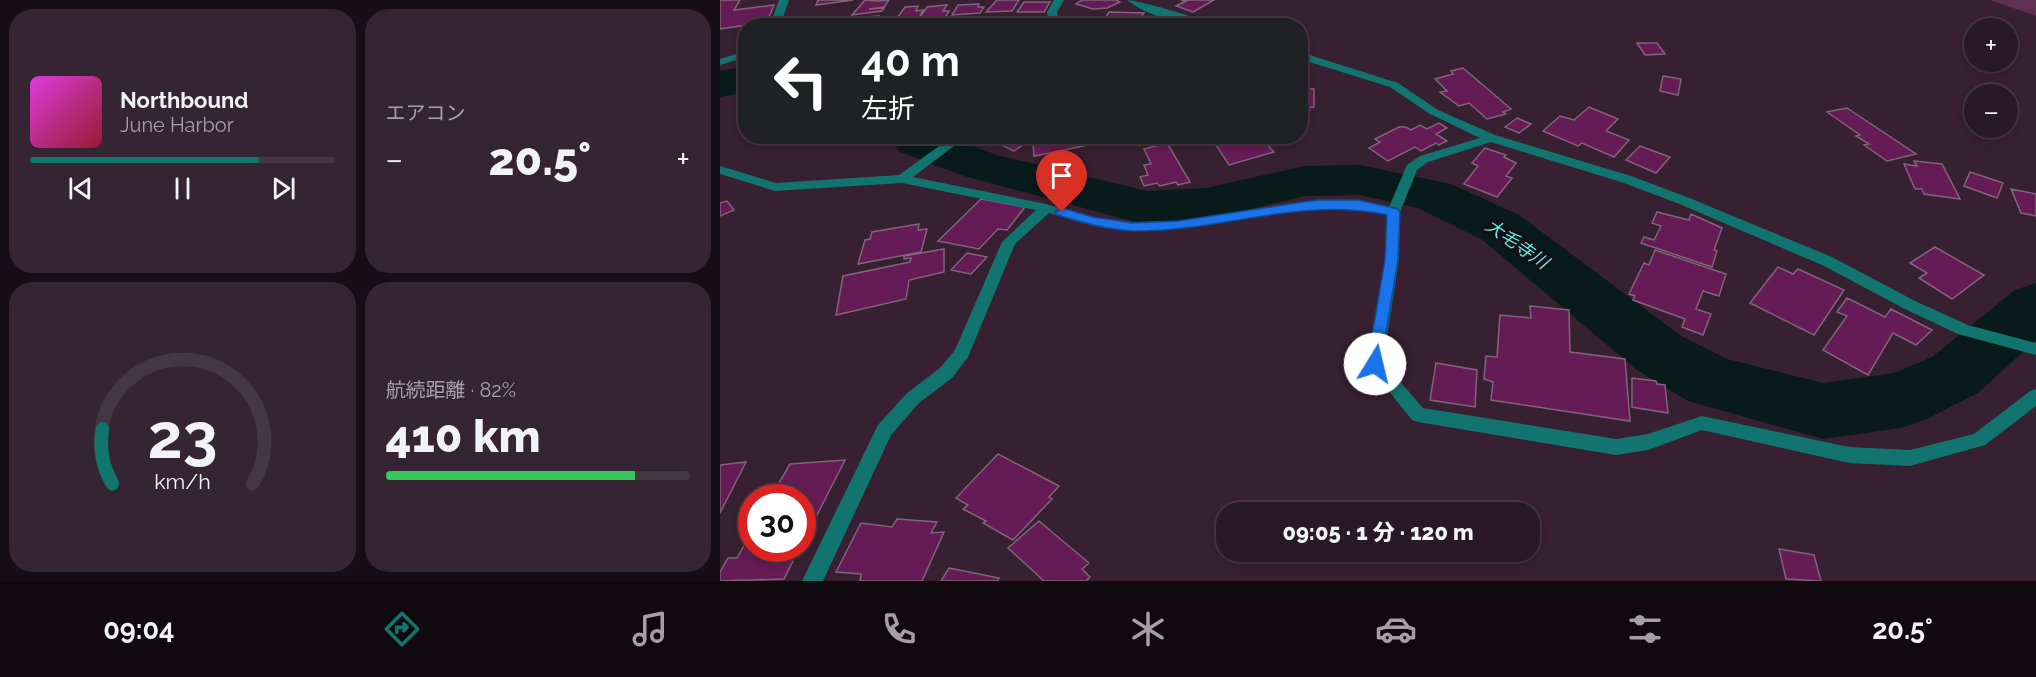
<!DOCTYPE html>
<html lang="ja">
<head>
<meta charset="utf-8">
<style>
	body { margin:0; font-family:Raleway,"Noto Sans JP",sans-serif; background:#352532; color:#f1f3f6; height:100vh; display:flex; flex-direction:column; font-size:22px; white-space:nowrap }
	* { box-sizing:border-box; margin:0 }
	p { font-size:20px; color:#a5a0a7 }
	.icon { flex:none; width:33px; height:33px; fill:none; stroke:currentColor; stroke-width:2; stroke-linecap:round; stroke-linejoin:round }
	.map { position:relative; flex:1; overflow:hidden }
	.details { display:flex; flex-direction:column; gap:9px; padding:9px; background:#170d14; width:720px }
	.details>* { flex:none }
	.guide { position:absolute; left:18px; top:18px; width:570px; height:126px; border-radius:24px; box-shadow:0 3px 9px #0003,0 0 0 2px #453742; background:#202124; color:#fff; overflow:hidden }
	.controls { position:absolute; left:1244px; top:18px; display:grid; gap:12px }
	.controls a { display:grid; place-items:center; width:54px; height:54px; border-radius:50%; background:#291825; box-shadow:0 3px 9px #0003,0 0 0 2px #453742; font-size:30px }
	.speed { position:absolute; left:18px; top:484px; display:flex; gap:12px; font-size:30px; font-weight:700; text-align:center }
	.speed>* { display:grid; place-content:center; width:78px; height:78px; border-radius:50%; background:#291825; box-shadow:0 3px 9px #0003,0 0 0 2px #453742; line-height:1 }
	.speed .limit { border:9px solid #d22; background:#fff; color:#111 }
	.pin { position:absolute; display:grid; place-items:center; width:51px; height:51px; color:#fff; margin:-62px -26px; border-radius:50% 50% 50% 0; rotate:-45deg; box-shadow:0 0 6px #0007 }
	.pin .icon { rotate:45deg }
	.me { position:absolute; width:66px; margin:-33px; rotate:9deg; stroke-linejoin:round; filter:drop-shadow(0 0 4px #0008) }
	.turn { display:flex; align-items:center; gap:21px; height:126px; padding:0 24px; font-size:27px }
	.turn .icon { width:78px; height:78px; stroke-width:2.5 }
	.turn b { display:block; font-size:42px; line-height:51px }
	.big { font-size:45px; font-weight:800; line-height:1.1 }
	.details .card { flex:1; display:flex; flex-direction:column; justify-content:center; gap:9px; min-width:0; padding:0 21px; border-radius:24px; background:#352532 }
	.details .dial { align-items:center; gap:0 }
	.dial svg { height:156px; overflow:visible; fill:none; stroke:#453742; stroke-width:7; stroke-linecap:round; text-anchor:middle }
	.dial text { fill:#f1f3f6; stroke:none }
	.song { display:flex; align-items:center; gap:18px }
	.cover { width:72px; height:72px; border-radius:9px; background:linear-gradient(135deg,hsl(300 70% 55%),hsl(350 70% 35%)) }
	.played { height:6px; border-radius:3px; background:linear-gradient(90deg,#0f766e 75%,#453742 75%) }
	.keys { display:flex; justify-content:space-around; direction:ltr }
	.heat { display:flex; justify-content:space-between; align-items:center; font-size:33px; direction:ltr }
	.charge { height:9px; border-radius:4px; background:linear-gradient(90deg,#34c759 82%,#453742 0) }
	.details .tiles { flex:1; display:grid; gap:9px; grid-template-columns:repeat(2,1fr) }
	.trip { position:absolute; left:496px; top:502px; width:324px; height:60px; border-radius:24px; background:#291825; box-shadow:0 3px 9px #0003,0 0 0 2px #453742; font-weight:800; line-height:60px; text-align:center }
	.menu { display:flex; height:96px; justify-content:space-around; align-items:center; background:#100a0f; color:#a5a0a7 }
	.menu .icon { width:42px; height:42px }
	.menu .on { color:#0f766e }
	.menu b { font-size:27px; color:#f1f3f6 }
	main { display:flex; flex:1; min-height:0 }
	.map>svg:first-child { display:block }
</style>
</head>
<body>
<main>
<section class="details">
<div class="tiles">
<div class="card">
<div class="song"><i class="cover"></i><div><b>Northbound</b><p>June Harbor</p></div></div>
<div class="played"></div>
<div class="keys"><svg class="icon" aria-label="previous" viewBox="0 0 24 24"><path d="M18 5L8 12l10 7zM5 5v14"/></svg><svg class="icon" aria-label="pause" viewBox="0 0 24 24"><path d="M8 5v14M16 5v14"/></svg><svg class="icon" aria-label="next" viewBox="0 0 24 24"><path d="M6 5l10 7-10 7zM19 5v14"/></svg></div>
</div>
<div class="card"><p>エアコン</p>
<div class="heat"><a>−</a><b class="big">20.5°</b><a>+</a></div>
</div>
<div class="card dial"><svg viewBox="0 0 100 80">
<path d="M14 69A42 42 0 1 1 86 69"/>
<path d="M14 69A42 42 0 0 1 9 41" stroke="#0f766e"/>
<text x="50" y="56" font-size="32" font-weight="700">23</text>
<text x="50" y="72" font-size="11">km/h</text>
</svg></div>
<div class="card"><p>航続距離 · 82%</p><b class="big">410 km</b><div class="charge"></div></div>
</div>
</section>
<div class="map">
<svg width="1316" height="581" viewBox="0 0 1316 581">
	<rect width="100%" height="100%" fill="#372031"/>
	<!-- green -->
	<path fill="#602f54" d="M 1270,0 L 1316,0 L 1316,16 Z"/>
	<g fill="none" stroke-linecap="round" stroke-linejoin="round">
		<!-- river -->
		<path fill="#081b1a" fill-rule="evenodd" d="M 26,66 L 26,92 L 0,97 L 0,71 Z
			M 168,136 L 226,136 L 277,155 L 427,191 L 486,188 L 585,166 L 640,165 L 731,184 L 799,215 L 961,336 L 1007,359 L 1103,383 L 1174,373 L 1212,357 L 1295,290 L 1316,283 L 1316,340 L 1258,393 L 1205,420 L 1181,428 L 1103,439 L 968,401 L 917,370 L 761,239 L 698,208 L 640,195 L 585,196 L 486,220 L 427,225 L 244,176 L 180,152 Z"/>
	</g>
	<!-- building -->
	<path fill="#651b55" stroke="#806477" stroke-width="1.5" d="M 0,0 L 20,0 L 14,10 L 54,5 L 47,22 L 0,29 Z
		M 98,0 L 133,0 L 96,5 Z
		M 145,0 L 158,1 L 169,0 L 164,7 L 149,9 L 164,8 L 162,11 L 132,15 Z
		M 277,0 L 299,0 L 292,11 L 266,12 Z
		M 362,0 L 396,0 L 400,2 L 387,8 L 373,9 L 356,4 Z
		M 461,0 L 494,0 L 473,12 L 456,6 L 466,1 Z
		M 304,2 L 330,2 L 324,12 L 297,12 Z
		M 259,4 L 258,7 L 264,7 L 260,13 L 232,15 L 238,5 Z
		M 227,5 L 223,11 L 229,11 L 225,18 L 198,20 L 207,7 Z
		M 198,6 L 196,11 L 203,10 L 197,22 L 190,22 L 189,26 L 172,25 L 185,7 Z
		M 389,12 L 424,13 L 418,22 L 421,23 L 419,26 L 380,26 Z
		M 159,16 L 155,26 L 125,26 L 129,18 Z
		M 124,18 L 126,19 L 124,26 L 88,26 L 89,23 Z
		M 301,18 L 321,19 L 325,20 L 320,26 L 285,26 Z
		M 917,43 L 937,43 L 945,54 L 925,55 Z
		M 743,68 L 791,109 L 783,112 L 786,114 L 767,119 L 749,103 L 739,106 L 720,92 L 727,91 L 715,79 L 733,74 L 731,71 Z
		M 943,76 L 961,79 L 958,95 L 940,91 Z
		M 580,89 L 594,89 L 594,107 L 590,107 L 589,114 L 580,114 Z
		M 869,107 L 898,119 L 886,131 L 909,140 L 894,157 L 862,143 L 858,146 L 823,131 L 840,116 L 854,120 Z
		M 1127,108 L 1196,154 L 1167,161 L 1144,145 L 1149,144 L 1136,136 L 1140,135 L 1107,112 Z
		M 797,118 L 811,124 L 799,133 L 785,127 Z
		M 719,123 L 727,128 L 716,134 L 727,141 L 719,145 L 716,143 L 701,151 L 695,147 L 668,161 L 649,148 L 660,142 L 655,139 L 679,127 L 686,127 L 691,130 L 700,125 L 707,129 Z
		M 305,136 L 304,138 L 306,139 L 303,141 L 306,143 L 294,151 L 264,137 Z
		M 318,136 L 362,136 L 364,146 L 314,156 L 313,145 Z
		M 490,136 L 539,136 L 554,152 L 509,165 Z
		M 447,143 L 470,182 L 458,185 L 456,182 L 440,186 L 437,183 L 424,186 L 420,177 L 428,175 L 424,165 L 431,164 L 424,149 Z
		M 920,146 L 950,157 L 936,173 L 906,160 Z
		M 765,148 L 786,155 L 784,157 L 796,163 L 786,176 L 792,178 L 777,197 L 744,184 L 758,166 L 752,163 Z
		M 1194,161 L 1222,164 L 1240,199 L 1204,194 L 1202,189 L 1195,189 L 1184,164 L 1197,166 Z
		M 1250,172 L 1283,183 L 1277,198 L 1244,186 Z
		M 1291,189 L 1316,194 L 1316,216 L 1301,213 Z
		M 261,199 L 305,207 L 287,230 L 278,229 L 259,249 L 218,241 Z
		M 7,201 L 14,210 L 0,216 L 0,203 Z
		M 937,212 L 969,220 L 971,214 L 1002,228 L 994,250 L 997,251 L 992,267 L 921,243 L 924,237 L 934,240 L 941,226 L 932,223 Z
		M 199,224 L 198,230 L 207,229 L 201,252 L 138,264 L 145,240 L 150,239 L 152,232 Z
		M 1215,247 L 1264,275 L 1232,299 L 1199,278 L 1207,273 L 1190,263 Z
		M 224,249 L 224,272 L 189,280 L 186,299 L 116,315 L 123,276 L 190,262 L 191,258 L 184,259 L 184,256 Z
		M 935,250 L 1006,274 L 999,296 L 983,291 L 976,309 L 991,314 L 983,335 L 962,327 L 965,319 L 913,300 L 915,296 L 909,294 L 924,263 L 929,265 Z
		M 247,253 L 267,257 L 251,274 L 231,270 Z
		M 1058,267 L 1073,274 L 1078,269 L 1124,290 L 1094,335 L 1030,303 Z
		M 1127,298 L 1165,317 L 1171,309 L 1212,330 L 1196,345 L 1173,333 L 1148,375 L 1103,350 L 1127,316 L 1117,312 Z
		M 810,306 L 849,310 L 850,352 L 905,359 L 910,421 L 771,400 L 773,382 L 764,379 L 766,356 L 777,357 L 780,315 L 811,318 Z
		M 716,363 L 757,370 L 755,407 L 710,400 Z
		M 912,378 L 936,381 L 937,384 L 945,385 L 948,413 L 912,407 Z
		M 278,454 L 339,486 L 329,497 L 332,499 L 293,540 L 263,523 L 266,521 L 243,509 L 248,505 L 236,498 Z
		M 125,460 L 94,521 L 82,522 L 82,498 L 65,498 L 68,494 L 52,495 L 70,464 Z
		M 26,462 L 0,513 L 0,465 Z
		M 177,519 L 217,522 L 211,533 L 224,532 L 202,581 L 140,581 L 141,574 L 116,572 L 141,523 L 172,527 Z
		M 319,521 L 369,563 L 362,569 L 370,577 L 366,581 L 324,581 L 288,548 Z
		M 26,542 L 32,542 L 32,549 L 79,549 L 64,579 L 0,581 L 0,572 L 8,558 L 17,558 Z
		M 1059,549 L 1094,555 L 1101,581 L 1066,579 Z
		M 229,568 L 279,578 L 277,581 L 221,581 Z"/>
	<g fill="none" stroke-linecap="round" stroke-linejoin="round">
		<!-- minor -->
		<path fill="#11746f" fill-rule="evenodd" d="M 59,0 L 69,0 L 60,26 L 50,26 Z
			M 334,0 L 344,0 L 337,12 L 338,18 L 352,26 L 338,26 L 328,19 L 327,12 Z
			M 407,0 C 418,0 487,20 496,26 C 469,26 429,18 407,0 Z
			M 26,51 L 26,57 L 0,65 L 0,59 Z
			M 580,52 L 678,83 L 718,110 L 775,135 L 911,176 L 967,197 L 1112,257 L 1195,301 L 1248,325 L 1316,343 L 1316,355 L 1238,334 L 1185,309 L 1102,265 L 957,203 L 901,182 L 771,142 L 708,162 L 697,170 L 680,212 L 679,260 L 663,362 L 703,408 L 896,439 L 928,434 L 982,416 L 1129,447 L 1190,450 L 1254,434 L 1310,391 L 1316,389 L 1316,406 L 1265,445 L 1190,466 L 1129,463 L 982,430 L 928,450 L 896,455 L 698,422 L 692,420 L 647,364 L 665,260 L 666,215 C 581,195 499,234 413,231 C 384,231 356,221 329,213 L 295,244 L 248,357 L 232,378 L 199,403 L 171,435 L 103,581 L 82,581 L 158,425 L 187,393 L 220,368 L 235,350 L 282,242 L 316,210 L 182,183 L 55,191 L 0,174 L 0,166 L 56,183 L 179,175 L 233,136 L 247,136 L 193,177 L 326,204 L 373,217 L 412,222 L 458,221 L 597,200 L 638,200 L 669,207 L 687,165 L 700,156 L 760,138 L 710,114 L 670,87 L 580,59 Z"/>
	</g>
	<!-- route -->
	<path fill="#1a73e8" stroke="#114b97" stroke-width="1.5" d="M 597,200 L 638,200 L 678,209 L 680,212 L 678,260 L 660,368 L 649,368 L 647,364 L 665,260 L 667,215 C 581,196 500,232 413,231 C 388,230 362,222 337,215 L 335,212 L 342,208 L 373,217 L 412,223 L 458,221 Z"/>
	<g text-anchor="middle" stroke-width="6" stroke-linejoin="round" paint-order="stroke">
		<!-- water labels -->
		<g font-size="18" font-style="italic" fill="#5ceee4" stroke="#180e15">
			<text transform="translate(797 244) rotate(35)" y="6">大毛寺川</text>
		</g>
	</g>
</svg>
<div class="controls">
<a>+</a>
<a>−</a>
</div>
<div class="speed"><div class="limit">30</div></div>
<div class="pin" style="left:342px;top:212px;background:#d93025"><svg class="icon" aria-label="arrive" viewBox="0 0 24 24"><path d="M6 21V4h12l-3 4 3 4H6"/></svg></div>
<svg class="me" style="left:655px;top:364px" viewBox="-20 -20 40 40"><circle r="19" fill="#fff"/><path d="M0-13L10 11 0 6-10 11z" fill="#1a73e8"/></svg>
<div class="trip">09:05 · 1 分 · 120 m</div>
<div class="guide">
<div class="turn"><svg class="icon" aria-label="left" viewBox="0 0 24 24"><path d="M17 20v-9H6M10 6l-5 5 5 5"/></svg><div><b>40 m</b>左折</div></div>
</div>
</div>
</main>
<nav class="menu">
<b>09:04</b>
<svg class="icon on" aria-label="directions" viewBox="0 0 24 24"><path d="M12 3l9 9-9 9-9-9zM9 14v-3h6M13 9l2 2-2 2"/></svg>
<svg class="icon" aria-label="music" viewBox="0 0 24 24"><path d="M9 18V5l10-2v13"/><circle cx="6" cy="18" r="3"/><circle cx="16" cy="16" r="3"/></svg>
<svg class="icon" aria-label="phone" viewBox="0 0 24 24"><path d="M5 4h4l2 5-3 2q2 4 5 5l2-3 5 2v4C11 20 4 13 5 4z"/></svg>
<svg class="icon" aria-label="climate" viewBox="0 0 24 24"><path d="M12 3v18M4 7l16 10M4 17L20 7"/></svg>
<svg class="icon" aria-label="car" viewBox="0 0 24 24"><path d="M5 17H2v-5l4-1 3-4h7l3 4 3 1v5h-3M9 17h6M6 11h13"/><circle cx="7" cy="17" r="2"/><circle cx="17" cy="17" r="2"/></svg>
<svg class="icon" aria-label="filters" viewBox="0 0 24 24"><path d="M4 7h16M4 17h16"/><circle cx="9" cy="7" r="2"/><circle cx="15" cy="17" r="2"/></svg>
<b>20.5°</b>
</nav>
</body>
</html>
